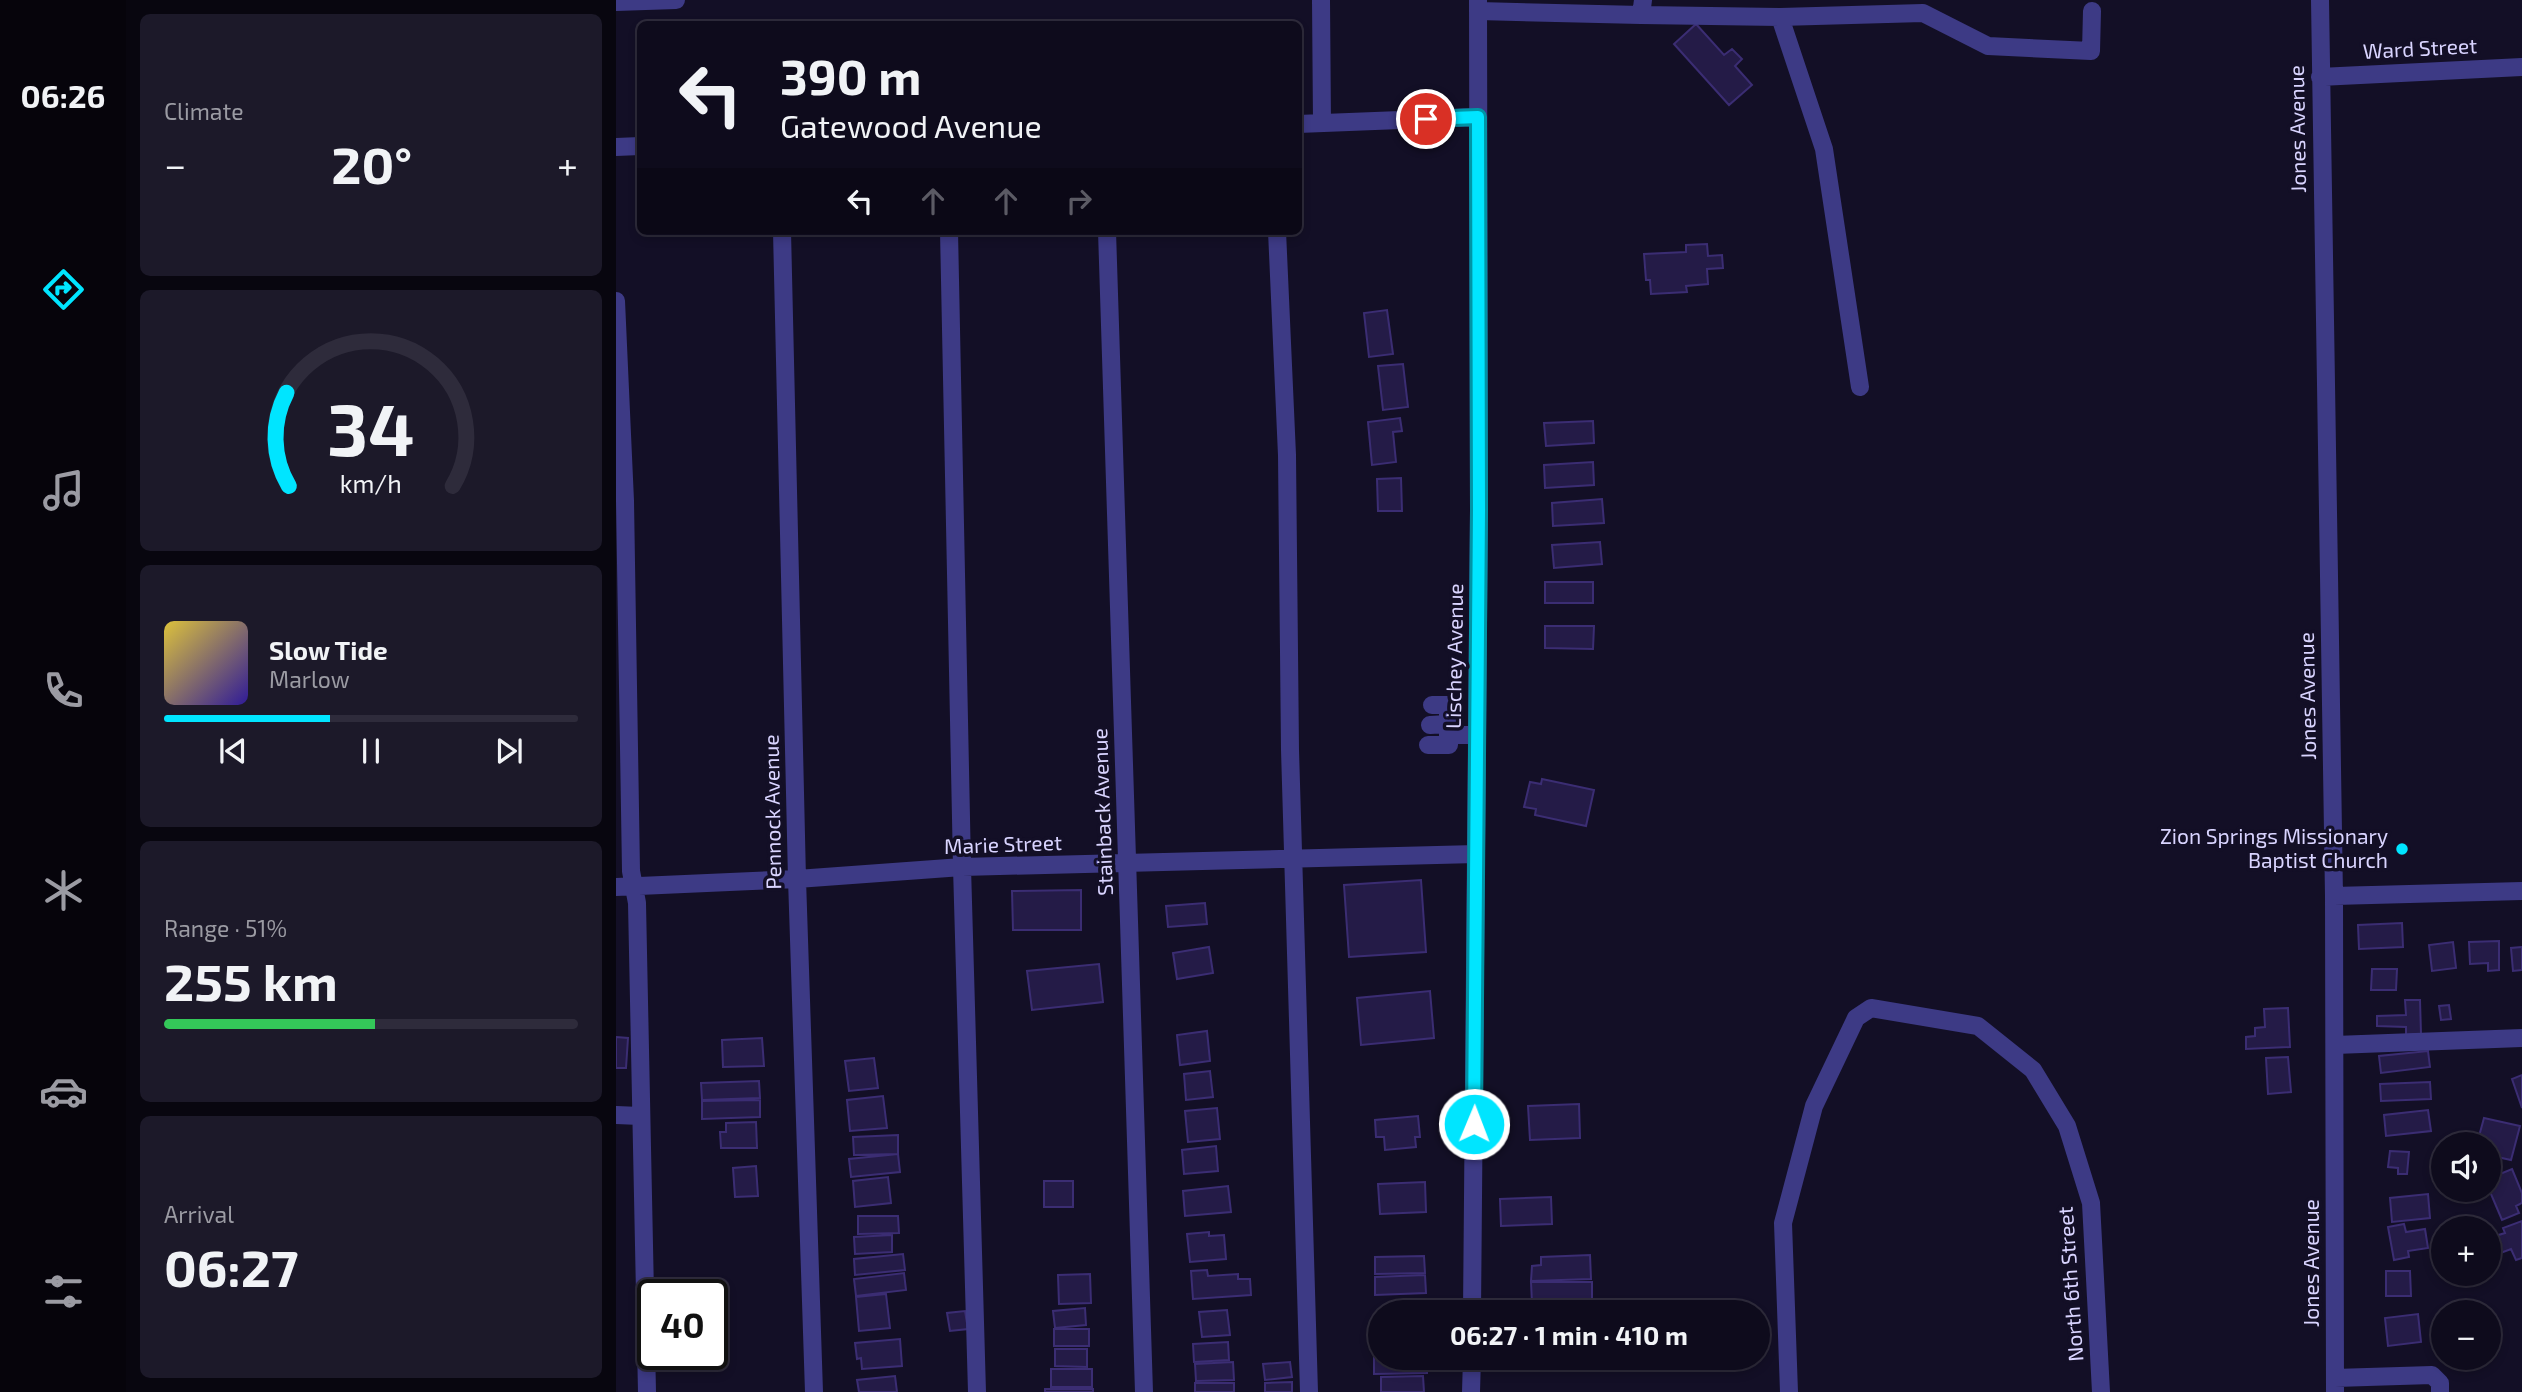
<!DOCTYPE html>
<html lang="en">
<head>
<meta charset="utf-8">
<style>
	body { margin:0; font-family:"Exo 2",sans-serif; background:#1c1929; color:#f1f3f6; height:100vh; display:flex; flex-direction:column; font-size:26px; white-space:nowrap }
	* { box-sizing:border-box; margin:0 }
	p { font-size:23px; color:#9b9ba3 }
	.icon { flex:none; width:38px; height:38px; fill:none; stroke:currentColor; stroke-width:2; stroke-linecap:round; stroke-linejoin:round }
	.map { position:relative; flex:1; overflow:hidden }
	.details { display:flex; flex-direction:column; gap:14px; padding:14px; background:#08060f; width:490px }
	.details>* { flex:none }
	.guide { position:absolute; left:21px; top:21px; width:665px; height:214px; border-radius:10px; box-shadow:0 4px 10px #0003,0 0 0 2px #2e2b3b; background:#0e0b1c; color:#f1f3f6; overflow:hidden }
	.controls { position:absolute; left:1815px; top:1132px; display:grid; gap:14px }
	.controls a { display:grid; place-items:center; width:70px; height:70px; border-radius:50%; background:#0e0b1c; box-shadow:0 4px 10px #0003,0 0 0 2px #2e2b3b; font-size:35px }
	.speed { position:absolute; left:21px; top:1279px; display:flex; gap:14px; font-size:35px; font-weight:700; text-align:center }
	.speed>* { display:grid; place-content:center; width:91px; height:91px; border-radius:50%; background:#0e0b1c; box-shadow:0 4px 10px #0003,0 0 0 2px #2e2b3b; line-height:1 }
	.speed .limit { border:4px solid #111; border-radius:10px; background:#fff; color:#111 }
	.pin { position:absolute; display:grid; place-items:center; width:60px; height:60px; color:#fff; margin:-30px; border:4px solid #fff; border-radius:50%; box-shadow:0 2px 7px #0007 }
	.me { position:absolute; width:77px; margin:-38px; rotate:1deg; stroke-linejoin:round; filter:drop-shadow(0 0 5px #0008) }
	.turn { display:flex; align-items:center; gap:24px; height:147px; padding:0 28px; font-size:32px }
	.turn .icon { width:91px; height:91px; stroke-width:2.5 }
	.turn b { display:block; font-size:49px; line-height:60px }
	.lanes { display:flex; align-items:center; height:66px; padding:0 28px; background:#0003; justify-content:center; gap:35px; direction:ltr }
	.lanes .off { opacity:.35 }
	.big { font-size:52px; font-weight:700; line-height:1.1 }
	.details .widget { flex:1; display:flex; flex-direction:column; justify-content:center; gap:10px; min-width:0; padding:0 24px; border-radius:10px; background:#1c1929 }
	.details .dial { align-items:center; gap:0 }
	.dial svg { height:182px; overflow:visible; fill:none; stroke:#2e2b3b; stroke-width:7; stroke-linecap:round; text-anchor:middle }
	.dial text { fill:#f1f3f6; stroke:none }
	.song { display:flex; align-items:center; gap:21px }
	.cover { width:84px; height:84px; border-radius:10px; background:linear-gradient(135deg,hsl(50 70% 55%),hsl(250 70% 35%)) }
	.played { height:7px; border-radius:4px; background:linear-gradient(90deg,#00e5ff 40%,#2e2b3b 40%) }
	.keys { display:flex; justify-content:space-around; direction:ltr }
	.heat { display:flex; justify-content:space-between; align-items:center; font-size:38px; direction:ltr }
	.charge { height:10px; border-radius:5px; background:linear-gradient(90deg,#34c759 51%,#2e2b3b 0) }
	.trip { position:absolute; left:752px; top:1300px; width:402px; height:70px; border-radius:35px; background:#0e0b1c; box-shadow:0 4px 10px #0003,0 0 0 2px #2e2b3b; font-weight:700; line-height:70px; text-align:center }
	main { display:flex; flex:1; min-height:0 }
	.tab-bar { display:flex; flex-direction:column; width:126px; justify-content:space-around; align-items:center; background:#06040b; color:#9b9ba3 }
	.tab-bar .icon { width:49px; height:49px }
	.tab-bar .on { color:#00e5ff }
	.tab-bar b { font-size:32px; color:#f1f3f6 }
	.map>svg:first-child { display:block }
</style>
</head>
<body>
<main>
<nav class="tab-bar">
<b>06:26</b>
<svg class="icon on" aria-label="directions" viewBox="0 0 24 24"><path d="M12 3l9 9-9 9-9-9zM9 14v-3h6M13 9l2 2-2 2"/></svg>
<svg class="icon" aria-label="music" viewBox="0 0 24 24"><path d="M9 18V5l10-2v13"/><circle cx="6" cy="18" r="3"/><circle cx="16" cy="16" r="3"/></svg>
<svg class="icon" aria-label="phone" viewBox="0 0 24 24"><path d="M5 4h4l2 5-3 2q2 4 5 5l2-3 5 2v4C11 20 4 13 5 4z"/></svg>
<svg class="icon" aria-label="climate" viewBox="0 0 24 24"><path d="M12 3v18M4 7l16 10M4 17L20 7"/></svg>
<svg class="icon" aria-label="car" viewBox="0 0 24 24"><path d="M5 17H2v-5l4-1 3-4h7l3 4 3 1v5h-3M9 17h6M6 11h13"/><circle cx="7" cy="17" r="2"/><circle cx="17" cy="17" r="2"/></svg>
<svg class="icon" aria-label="filters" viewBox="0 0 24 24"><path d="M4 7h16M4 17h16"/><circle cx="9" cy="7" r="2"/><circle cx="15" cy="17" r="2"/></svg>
</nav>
<section class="details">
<div class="widget"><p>Climate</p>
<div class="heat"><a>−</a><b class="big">20°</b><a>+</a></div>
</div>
<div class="widget dial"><svg viewBox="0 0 100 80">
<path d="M14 69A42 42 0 1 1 86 69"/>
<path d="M14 69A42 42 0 0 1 13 28" stroke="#00e5ff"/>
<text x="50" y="56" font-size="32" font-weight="700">34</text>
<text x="50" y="72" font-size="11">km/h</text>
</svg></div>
<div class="widget">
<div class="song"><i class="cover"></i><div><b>Slow Tide</b><p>Marlow</p></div></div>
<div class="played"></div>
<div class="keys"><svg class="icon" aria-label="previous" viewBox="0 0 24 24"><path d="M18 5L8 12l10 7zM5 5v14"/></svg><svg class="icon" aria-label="pause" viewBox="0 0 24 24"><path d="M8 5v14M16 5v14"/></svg><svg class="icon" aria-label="next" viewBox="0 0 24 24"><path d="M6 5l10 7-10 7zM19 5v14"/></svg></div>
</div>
<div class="widget"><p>Range · 51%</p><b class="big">255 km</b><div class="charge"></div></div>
<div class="widget"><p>Arrival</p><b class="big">06:27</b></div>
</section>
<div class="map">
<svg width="1906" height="1392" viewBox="0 0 1906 1392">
	<rect width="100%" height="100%" fill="#130f26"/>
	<!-- building -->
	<path fill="#241b47" stroke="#3b2d73" stroke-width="2" d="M 1080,24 L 1108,55 L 1116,49 L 1126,59 L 1119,66 L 1136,85 L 1113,105 L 1058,44 Z
		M 1091,244 L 1092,256 L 1106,255 L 1107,268 L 1091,269 L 1092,284 L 1070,286 L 1071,292 L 1035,294 L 1034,280 L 1030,280 L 1028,254 L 1070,252 L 1070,245 Z
		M 771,310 L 777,354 L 753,357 L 748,313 Z
		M 787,364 L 792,407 L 767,410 L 762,366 Z
		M 784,418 L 786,431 L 777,432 L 780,462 L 756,465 L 752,422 Z
		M 977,421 L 978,443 L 930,446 L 928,423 Z
		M 977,462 L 978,485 L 929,488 L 928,465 Z
		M 785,478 L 786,511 L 762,511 L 761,479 Z
		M 986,499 L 988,523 L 937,526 L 936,503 Z
		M 984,542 L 986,564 L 938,568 L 936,545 Z
		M 929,582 L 977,582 L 977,603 L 929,603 Z
		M 929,626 L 978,626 L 977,649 L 929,648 Z
		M 926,779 L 978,790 L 970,826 L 919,815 L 920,809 L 908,807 L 914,782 L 925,784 Z
		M 805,880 L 810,952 L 733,957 L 728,885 Z
		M 465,890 L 465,930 L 397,930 L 396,891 Z
		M 589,903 L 591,924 L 552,927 L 550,906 Z
		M 1786,923 L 1787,947 L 1743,949 L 1742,925 Z
		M 1883,941 L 1883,970 L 1872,971 L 1872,963 L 1854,964 L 1853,942 Z
		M 1837,942 L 1840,968 L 1816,971 L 1813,945 Z
		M 593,947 L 597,973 L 561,979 L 557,953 Z
		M 1906,947 L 1906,970 L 1897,971 L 1895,948 Z
		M 483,964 L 487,1002 L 416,1010 L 411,971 Z
		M 1756,969 L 1781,969 L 1780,990 L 1755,990 Z
		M 814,991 L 818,1038 L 745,1045 L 741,998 Z
		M 1789,1000 L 1804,1000 L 1805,1034 L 1790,1035 L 1790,1027 L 1761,1026 L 1761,1016 L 1790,1015 Z
		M 1833,1005 L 1835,1019 L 1825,1020 L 1823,1006 Z
		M 1672,1008 L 1674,1047 L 1630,1049 L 1630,1037 L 1639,1036 L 1639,1028 L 1649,1027 L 1648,1009 Z
		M 591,1031 L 594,1061 L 564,1065 L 561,1035 Z
		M 0,1037 L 12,1038 L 10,1068 L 0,1068 Z
		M 146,1038 L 148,1066 L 107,1067 L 106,1040 Z
		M 1812,1051 L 1814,1067 L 1765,1073 L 1763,1056 Z
		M 1672,1057 L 1675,1092 L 1652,1094 L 1650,1058 Z
		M 258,1058 L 262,1088 L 233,1091 L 229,1061 Z
		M 594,1071 L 597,1097 L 570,1100 L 568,1074 Z
		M 1906,1075 L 1906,1108 L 1896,1079 Z
		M 143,1081 L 144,1098 L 86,1100 L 85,1083 Z
		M 1814,1082 L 1815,1099 L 1765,1101 L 1764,1084 Z
		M 267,1096 L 271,1128 L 234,1131 L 231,1100 Z
		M 144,1100 L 144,1117 L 86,1119 L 86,1101 Z
		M 963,1104 L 964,1138 L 914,1140 L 912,1106 Z
		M 601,1108 L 604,1139 L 572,1142 L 569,1111 Z
		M 1812,1110 L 1815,1131 L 1770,1136 L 1768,1115 Z
		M 802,1116 L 804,1137 L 799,1137 L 800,1147 L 769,1150 L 768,1137 L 760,1137 L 759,1120 Z
		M 1868,1118 L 1904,1126 L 1895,1160 L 1872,1155 L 1875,1143 L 1862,1140 Z
		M 140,1122 L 141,1148 L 105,1148 L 104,1132 L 110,1132 L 110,1123 Z
		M 282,1135 L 282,1154 L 238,1155 L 237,1137 Z
		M 600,1146 L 602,1171 L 568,1174 L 566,1150 Z
		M 1774,1151 L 1793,1152 L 1791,1174 L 1782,1174 L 1782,1168 L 1772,1167 Z
		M 282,1154 L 284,1172 L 235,1177 L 233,1159 Z
		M 140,1166 L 142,1196 L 119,1197 L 117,1168 Z
		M 1896,1169 L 1906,1193 L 1906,1203 L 1900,1206 L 1903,1213 L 1886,1220 L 1872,1187 L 1872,1179 Z
		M 272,1177 L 275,1203 L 239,1207 L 237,1181 Z
		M 428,1181 L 457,1181 L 457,1207 L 428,1207 Z
		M 809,1182 L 810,1212 L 764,1214 L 762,1184 Z
		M 612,1186 L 615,1212 L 569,1216 L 567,1191 Z
		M 1812,1194 L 1814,1218 L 1776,1222 L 1774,1198 Z
		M 935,1197 L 936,1224 L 885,1226 L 884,1199 Z
		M 242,1216 L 282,1216 L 283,1233 L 242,1234 Z
		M 1906,1221 L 1906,1258 L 1900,1260 L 1895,1249 L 1882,1254 L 1876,1237 L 1889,1233 L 1887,1228 Z
		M 1788,1224 L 1790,1232 L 1809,1229 L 1812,1248 L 1792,1251 L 1793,1257 L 1778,1260 L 1772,1227 Z
		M 593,1232 L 593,1236 L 608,1235 L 610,1259 L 574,1262 L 571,1234 Z
		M 276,1235 L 276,1252 L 239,1254 L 238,1237 Z
		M 287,1254 L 289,1270 L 239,1275 L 238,1259 Z
		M 974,1255 L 975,1279 L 915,1281 L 916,1266 L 925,1265 L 925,1257 Z
		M 808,1256 L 809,1273 L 759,1274 L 759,1257 Z
		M 591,1270 L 592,1276 L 622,1274 L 622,1279 L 634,1279 L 635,1295 L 577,1299 L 575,1271 Z
		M 1770,1271 L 1794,1271 L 1795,1296 L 1770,1296 Z
		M 288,1273 L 290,1290 L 240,1296 L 238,1279 Z
		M 474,1274 L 475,1303 L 443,1304 L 442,1275 Z
		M 809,1275 L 810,1293 L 759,1295 L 759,1277 Z
		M 915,1282 L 976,1282 L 976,1307 L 932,1308 L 932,1303 L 916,1303 Z
		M 270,1294 L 274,1328 L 243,1331 L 240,1297 Z
		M 469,1308 L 470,1325 L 439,1328 L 437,1311 Z
		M 611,1310 L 614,1335 L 586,1337 L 583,1312 Z
		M 349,1311 L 352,1329 L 334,1331 L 331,1313 Z
		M 1802,1314 L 1805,1342 L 1772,1346 L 1769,1318 Z
		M 438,1329 L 473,1329 L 473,1346 L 438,1346 Z
		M 757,1336 L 765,1336 L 765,1353 L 757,1353 Z
		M 284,1339 L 286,1366 L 246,1369 L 245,1358 L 241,1359 L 239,1343 Z
		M 612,1342 L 613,1360 L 578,1362 L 577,1344 Z
		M 439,1349 L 471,1349 L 471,1367 L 439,1366 Z
		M 758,1357 L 811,1358 L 811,1373 L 758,1374 Z
		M 617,1362 L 618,1380 L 580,1381 L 579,1364 Z
		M 674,1362 L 676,1377 L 649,1380 L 647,1364 Z
		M 435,1369 L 476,1369 L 476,1387 L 435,1387 Z
		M 279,1376 L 281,1392 L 243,1392 L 241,1380 Z
		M 807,1376 L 808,1392 L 765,1392 L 765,1377 Z
		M 676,1382 L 676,1392 L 649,1392 L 649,1383 Z
		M 579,1383 L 618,1383 L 618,1392 L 579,1392 Z
		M 429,1389 L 477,1389 L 477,1392 L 429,1392 Z"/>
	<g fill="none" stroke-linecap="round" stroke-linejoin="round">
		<!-- minor -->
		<path stroke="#3d3a85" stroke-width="18" d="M 705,0 L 706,123
			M 1704,0 L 1718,896 L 1719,1392
			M 0,2 L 60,0
			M 862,11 L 1025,15 L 1027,0
			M 1025,15 L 1164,17 L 1307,13 L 1372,46 L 1475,51 L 1476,11
			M 1164,17 L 1208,149 L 1244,387
			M 1704,77 L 1906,67
			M 682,124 L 861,117
			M 0,147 L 24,146
			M 166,231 L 181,879 L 198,1392
			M 333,231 L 346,867 L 361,1392
			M 491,231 L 528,1392
			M 661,231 L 671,455 L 674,750 L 693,1392
			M 0,301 L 9,501 L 15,871 L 21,903 L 31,1392
			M 816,705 L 832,705 L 832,735 L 860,735
			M 814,725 L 832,724
			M 812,745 L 833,745 L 832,735
			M 0,887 L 181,879 L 346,867 L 860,854
			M 1718,896 L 1906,891
			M 1719,1045 L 1906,1038
			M 0,1115 L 24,1116
			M 856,1312 L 863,510 L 862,0
			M 1719,1378 L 1816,1375 L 1824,1383 L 1824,1392
			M 855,1392 L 856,1358
			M 1173,1392 L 1167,1223 L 1198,1106 L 1240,1018 L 1255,1008 L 1362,1026 L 1417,1070 L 1451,1126 L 1475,1203 L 1485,1392"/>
	</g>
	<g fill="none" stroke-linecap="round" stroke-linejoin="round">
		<defs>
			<path id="route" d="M 810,119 L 862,117 L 863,510 L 858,1124"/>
		</defs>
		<!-- route casing -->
		<use href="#route" stroke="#0095a6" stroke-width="18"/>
		<!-- route -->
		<use href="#route" stroke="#00e5ff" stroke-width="12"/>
	</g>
	<!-- markers -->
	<circle fill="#00e5ff" stroke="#130f26" stroke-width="2.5" cx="1786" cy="849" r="7"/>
	<g text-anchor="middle" stroke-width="7" stroke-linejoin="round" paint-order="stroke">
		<!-- street labels -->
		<g font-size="21" fill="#d9d4ff" stroke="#130f26">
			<text transform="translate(1804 49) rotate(-3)" y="7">Ward Street</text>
			<text transform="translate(1682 129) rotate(-91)" y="7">Jones Avenue</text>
			<text transform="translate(839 656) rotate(-89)" y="7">Lischey Avenue</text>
			<text transform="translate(1692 696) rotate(-91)" y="7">Jones Avenue</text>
			<text transform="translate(157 812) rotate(-91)" y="7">Pennock Avenue</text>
			<text transform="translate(487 812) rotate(-92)" y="7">Stainback Avenue</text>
			<text transform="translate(387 845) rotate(-2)" y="7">Marie Street</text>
			<text transform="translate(1696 1263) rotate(-90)" y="7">Jones Avenue</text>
			<text transform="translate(1455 1284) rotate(-94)" y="7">North 6th Street</text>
		</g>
		<!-- poi labels -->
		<g font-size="21" fill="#d9d4ff" stroke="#130f26" text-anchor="end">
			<text x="1772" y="844">Zion Springs Missionary<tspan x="1772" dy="24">Baptist Church</tspan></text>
		</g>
	</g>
</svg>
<div class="controls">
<a><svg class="icon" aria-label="sound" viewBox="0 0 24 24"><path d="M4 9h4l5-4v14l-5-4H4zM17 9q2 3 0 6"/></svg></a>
<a>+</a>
<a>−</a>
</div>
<div class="speed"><div class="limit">40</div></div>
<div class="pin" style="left:810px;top:119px;background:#d93025"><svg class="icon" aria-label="arrive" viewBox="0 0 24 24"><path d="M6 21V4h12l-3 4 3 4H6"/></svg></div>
<svg class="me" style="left:858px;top:1124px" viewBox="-20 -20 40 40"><circle r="17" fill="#00e5ff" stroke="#fff" stroke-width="3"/><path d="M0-11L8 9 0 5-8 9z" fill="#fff"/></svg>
<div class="trip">06:27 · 1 min · 410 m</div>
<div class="guide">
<div class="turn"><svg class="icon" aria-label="left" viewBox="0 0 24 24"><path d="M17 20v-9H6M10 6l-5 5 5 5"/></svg><div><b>390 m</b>Gatewood Avenue</div></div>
<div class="lanes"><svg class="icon" aria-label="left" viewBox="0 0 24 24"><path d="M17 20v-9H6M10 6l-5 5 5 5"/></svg><svg class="icon off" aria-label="ahead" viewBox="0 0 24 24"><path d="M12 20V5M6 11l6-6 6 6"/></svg><svg class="icon off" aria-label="ahead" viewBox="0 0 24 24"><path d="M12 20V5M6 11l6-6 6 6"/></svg><svg class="icon off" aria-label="right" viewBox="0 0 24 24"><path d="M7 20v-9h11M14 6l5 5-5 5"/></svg></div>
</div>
</div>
</main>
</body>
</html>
